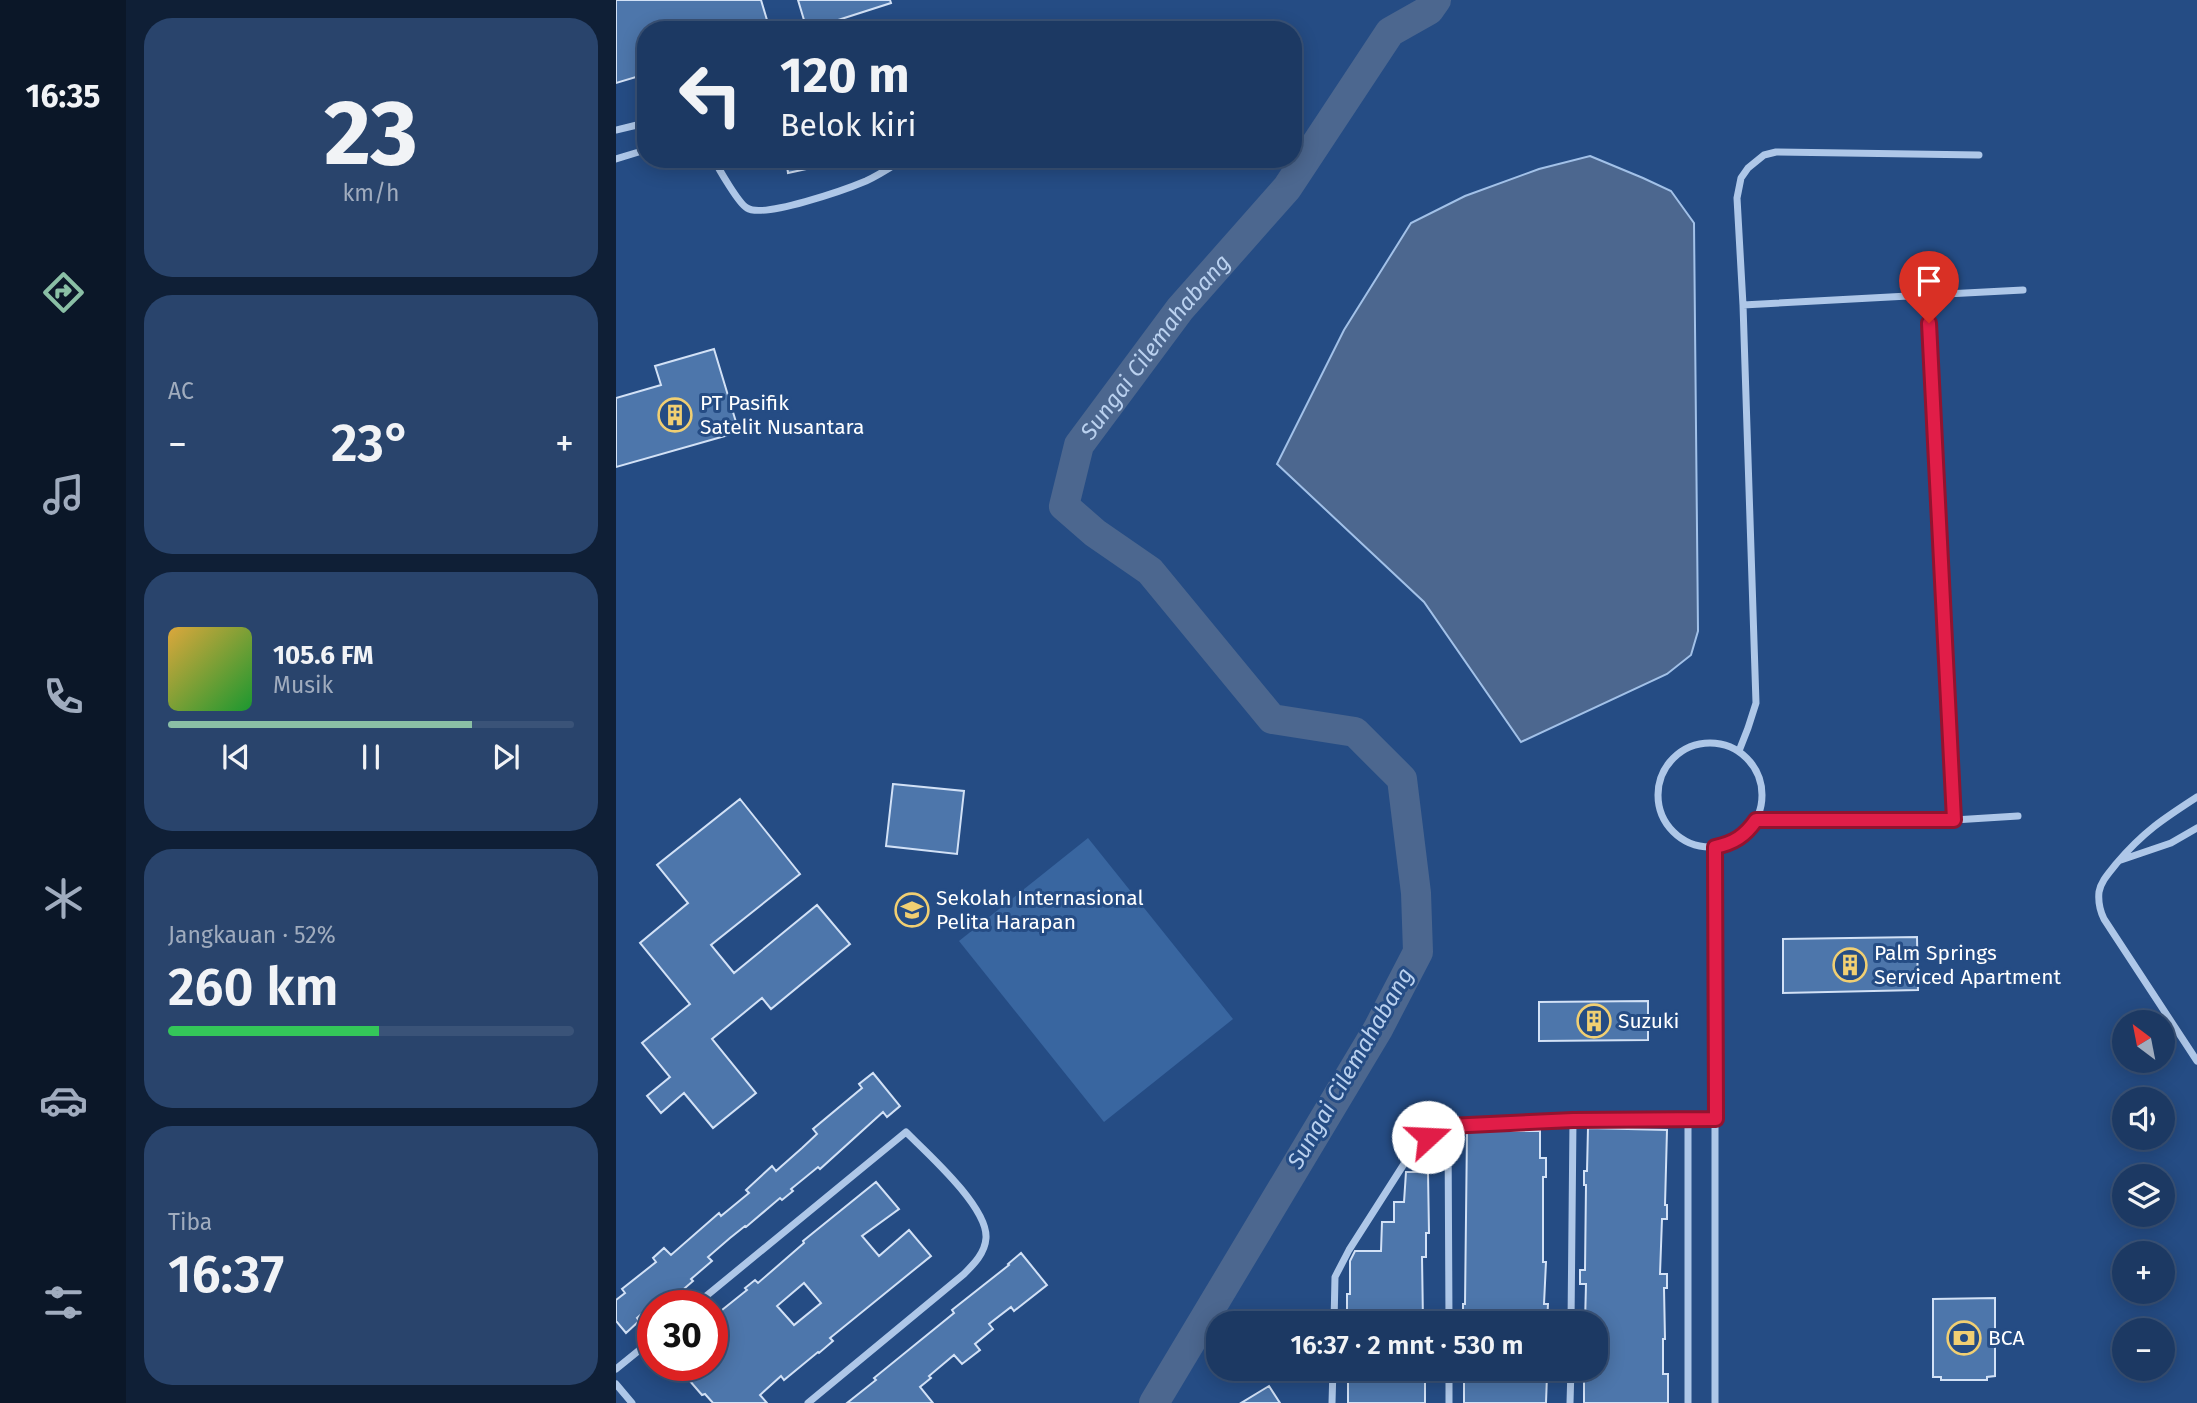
<!DOCTYPE html>
<html lang="id">
<head>
<meta charset="utf-8">
<style>
	body { margin:0; font-family:"Fira Sans",sans-serif; background:#29446c; color:#f1f3f6; height:100vh; display:flex; flex-direction:column; font-size:26px; white-space:nowrap }
	* { box-sizing:border-box; margin:0 }
	p { font-size:23px; color:#a0acbe }
	.icon { flex:none; width:38px; height:38px; fill:none; stroke:currentColor; stroke-width:2; stroke-linecap:round; stroke-linejoin:round }
	.map { position:relative; flex:1; overflow:hidden }
	.sheet { display:flex; flex-direction:column; gap:18px; padding:18px; background:#0f1f36; width:490px }
	.sheet>* { flex:none }
	.top-card { position:absolute; left:21px; top:21px; width:665px; height:147px; border-radius:28px; box-shadow:0 4px 18px #0003,0 0 0 2px #3a5378; background:#1c3963; color:#f1f3f6; overflow:hidden }
	.needle { width:46px; rotate:328deg }
	.tools { position:absolute; left:1496px; top:1010px; display:grid; gap:14px }
	.tools a { display:grid; place-items:center; width:63px; height:63px; border-radius:50%; background:#1c3963; box-shadow:0 4px 18px #0003,0 0 0 2px #3a5378; font-size:35px }
	.speed { position:absolute; left:21px; top:1290px; display:flex; gap:14px; font-size:35px; font-weight:700; text-align:center }
	.speed>* { display:grid; place-content:center; width:91px; height:91px; border-radius:50%; background:#1c3963; box-shadow:0 4px 18px #0003,0 0 0 2px #3a5378; line-height:1 }
	.speed .limit { border:10px solid #d22; background:#fff; color:#111 }
	.pin { position:absolute; display:grid; place-items:center; width:60px; height:60px; color:#fff; margin:-72px -30px; border-radius:50% 50% 50% 0; rotate:-45deg; box-shadow:0 0 7px #0007 }
	.pin .icon { rotate:45deg }
	.me { position:absolute; width:77px; margin:-38px; rotate:70deg; stroke-linejoin:round; filter:drop-shadow(0 0 5px #0008) }
	.turn { display:flex; align-items:center; gap:24px; height:147px; padding:0 28px; font-size:32px }
	.turn .icon { width:91px; height:91px; stroke-width:2.5 }
	.turn b { display:block; font-size:49px; line-height:60px }
	.big { font-size:52px; font-weight:600; line-height:1.1 }
	.sheet .widget { flex:1; display:flex; flex-direction:column; justify-content:center; gap:10px; min-width:0; padding:0 24px; border-radius:28px; background:#29446c }
	.sheet .dial { align-items:center; gap:0 }
	.dial b { font-size:91px; line-height:1 }
	.song { display:flex; align-items:center; gap:21px }
	.cover { width:84px; height:84px; border-radius:10px; background:linear-gradient(135deg,hsl(40 70% 55%),hsl(130 70% 35%)) }
	.played { height:7px; border-radius:4px; background:linear-gradient(90deg,#8abfa5 75%,#3a5378 75%) }
	.keys { display:flex; justify-content:space-around; direction:ltr }
	.heat { display:flex; justify-content:space-between; align-items:center; font-size:38px; direction:ltr }
	.charge { height:10px; border-radius:5px; background:linear-gradient(90deg,#34c759 52%,#3a5378 0) }
	.trip { position:absolute; left:590px; top:1311px; width:402px; height:70px; border-radius:28px; background:#1c3963; box-shadow:0 4px 18px #0003,0 0 0 2px #3a5378; font-weight:600; line-height:70px; text-align:center }
	main { display:flex; flex:1; min-height:0 }
	.menu { display:flex; flex-direction:column; width:126px; justify-content:space-around; align-items:center; background:#0b1728; color:#a0acbe }
	.menu .icon { width:49px; height:49px }
	.menu .current { color:#8abfa5 }
	.menu b { font-size:32px; color:#f1f3f6 }
	.map>svg:first-child { display:block }
</style>
</head>
<body>
<main>
<nav class="menu">
<b>16:35</b>
<svg class="icon current" aria-label="directions" viewBox="0 0 24 24"><path d="M12 3l9 9-9 9-9-9zM9 14v-3h6M13 9l2 2-2 2"/></svg>
<svg class="icon" aria-label="music" viewBox="0 0 24 24"><path d="M9 18V5l10-2v13"/><circle cx="6" cy="18" r="3"/><circle cx="16" cy="16" r="3"/></svg>
<svg class="icon" aria-label="phone" viewBox="0 0 24 24"><path d="M5 4h4l2 5-3 2q2 4 5 5l2-3 5 2v4C11 20 4 13 5 4z"/></svg>
<svg class="icon" aria-label="climate" viewBox="0 0 24 24"><path d="M12 3v18M4 7l16 10M4 17L20 7"/></svg>
<svg class="icon" aria-label="car" viewBox="0 0 24 24"><path d="M5 17H2v-5l4-1 3-4h7l3 4 3 1v5h-3M9 17h6M6 11h13"/><circle cx="7" cy="17" r="2"/><circle cx="17" cy="17" r="2"/></svg>
<svg class="icon" aria-label="filters" viewBox="0 0 24 24"><path d="M4 7h16M4 17h16"/><circle cx="9" cy="7" r="2"/><circle cx="15" cy="17" r="2"/></svg>
</nav>
<section class="sheet">
<div class="widget dial"><b>23</b><p>km/h</p></div>
<div class="widget"><p>AC</p>
<div class="heat"><a>−</a><b class="big">23°</b><a>+</a></div>
</div>
<div class="widget">
<div class="song"><i class="cover"></i><div><b>105.6 FM</b><p>Musik</p></div></div>
<div class="played"></div>
<div class="keys"><svg class="icon" aria-label="previous" viewBox="0 0 24 24"><path d="M18 5L8 12l10 7zM5 5v14"/></svg><svg class="icon" aria-label="pause" viewBox="0 0 24 24"><path d="M8 5v14M16 5v14"/></svg><svg class="icon" aria-label="next" viewBox="0 0 24 24"><path d="M6 5l10 7-10 7zM19 5v14"/></svg></div>
</div>
<div class="widget"><p>Jangkauan · 52%</p><b class="big">260 km</b><div class="charge"></div></div>
<div class="widget"><p>Tiba</p><b class="big">16:37</b></div>
</section>
<div class="map">
<svg width="1581" height="1403" viewBox="0 0 1581 1403">
	<rect width="100%" height="100%" fill="#254c84"/>
	<!-- green -->
	<path fill="#3966a0" d="M 472,838 L 617,1019 L 488,1122 L 343,941 Z"/>
	<!-- water -->
	<path fill="#4c678f" stroke="#a2c1e8" stroke-width="2" d="M 974,156 L 1027,178 L 1055,191 L 1078,223 L 1082,631 L 1075,655 L 1051,674 L 905,742 L 808,602 L 661,464 L 728,330 L 795,223 L 849,196 L 923,169 Z"/>
	<g fill="none" stroke-linecap="round" stroke-linejoin="round">
		<!-- river -->
		<path stroke="#4c678f" stroke-width="30" id="s1" d="M 538,1403 L 762,1029 L 802,952 L 800,893 L 786,779 L 739,732 L 656,719 L 534,571 L 479,533 L 448,506 L 463,445 L 564,309 L 671,188 L 774,32 L 813,10 L 820,0"/>
	</g>
	<!-- building -->
	<path fill="#4d76ab" stroke="#d2e1f6" stroke-width="2" fill-rule="evenodd" d="M 0,0 L 145,0 L 154,30 L 30,30 L 30,74 L 0,83 Z
		M 182,0 L 274,0 L 275,3 L 191,30 Z
		M 170,159 L 209,159 L 209,165 L 172,173 Z
		M 98,349 L 123,432 L 0,467 L 0,398 L 45,385 L 39,366 Z
		M 277,784 L 348,791 L 341,854 L 270,846 Z
		M 124,799 L 184,874 L 95,945 L 118,973 L 201,905 L 234,944 L 155,1009 L 146,998 L 96,1039 L 140,1093 L 97,1128 L 68,1093 L 45,1113 L 31,1096 L 54,1077 L 26,1043 L 74,1004 L 24,943 L 72,903 L 41,865 Z
		M 1301,937 L 1302,990 L 1167,993 L 1167,939 Z
		M 1032,1001 L 1032,1040 L 923,1041 L 923,1002 Z
		M 257,1073 L 284,1106 L 271,1117 L 267,1112 L 204,1169 L 202,1167 L 175,1189 L 177,1191 L 166,1200 L 164,1198 L 130,1227 L 129,1226 L 114,1238 L 92,1257 L 96,1261 L 75,1279 L 77,1281 L 62,1294 L 63,1295 L 51,1306 L 47,1306 L 42,1300 L 21,1318 L 23,1321 L 10,1333 L 0,1321 L 0,1300 L 9,1293 L 6,1289 L 40,1262 L 37,1258 L 48,1248 L 55,1255 L 103,1213 L 105,1216 L 133,1193 L 130,1190 L 156,1166 L 160,1171 L 186,1148 L 201,1134 L 197,1129 L 246,1088 L 243,1084 Z
		M 972,1128 L 1051,1130 L 1049,1205 L 1051,1205 L 1051,1219 L 1046,1219 L 1044,1274 L 1051,1274 L 1051,1288 L 1048,1288 L 1049,1339 L 1047,1339 L 1047,1374 L 1052,1374 L 1052,1403 L 968,1403 L 968,1372 L 970,1368 L 980,1368 L 980,1323 L 969,1323 L 970,1284 L 964,1284 L 964,1270 L 969,1270 L 970,1185 L 968,1185 L 968,1171 L 971,1171 Z
		M 851,1131 L 924,1131 L 924,1158 L 930,1158 L 930,1177 L 927,1177 L 927,1262 L 930,1262 L 928,1304 L 932,1304 L 931,1323 L 847,1323 L 847,1304 L 849,1304 Z
		M 790,1172 L 812,1172 L 813,1233 L 810,1233 L 810,1257 L 806,1257 L 807,1322 L 731,1323 L 731,1294 L 734,1294 L 734,1261 L 739,1251 L 765,1251 L 766,1222 L 778,1222 L 778,1202 L 788,1202 Z
		M 260,1182 L 283,1209 L 246,1236 L 263,1256 L 293,1230 L 315,1256 L 214,1338 L 217,1341 L 203,1353 L 202,1352 L 168,1380 L 165,1376 L 144,1395 L 151,1403 L 97,1403 L 89,1394 L 86,1395 L 60,1365 L 96,1365 L 96,1318 L 131,1290 L 129,1288 L 139,1280 L 142,1283 L 188,1243 L 187,1241 ZM 188,1283 L 205,1303 L 178,1325 L 161,1306 Z
		M 405,1253 L 431,1285 L 398,1311 L 395,1307 L 373,1324 L 377,1329 L 359,1344 L 364,1350 L 346,1364 L 338,1355 L 313,1376 L 315,1378 L 304,1387 L 317,1403 L 231,1403 L 260,1380 L 258,1378 L 338,1313 L 336,1310 L 393,1265 L 392,1264 Z
		M 1379,1298 L 1379,1376 L 1371,1377 L 1371,1380 L 1325,1380 L 1325,1377 L 1317,1377 L 1317,1299 Z
		M 848,1368 L 892,1368 L 892,1375 L 931,1375 L 930,1403 L 848,1403 Z
		M 732,1371 L 809,1374 L 809,1403 L 732,1403 Z
		M 653,1386 L 664,1403 L 625,1403 Z"/>
	<g fill="none" stroke-linecap="round" stroke-linejoin="round">
		<!-- street -->
		<path stroke="#aec7e8" stroke-width="7" d="M 0,130 L 21,125 L 30,127
			M 0,159 L 26,151 L 30,148
			M 98,159 C 102,168 123,204 131,208 C 147,219 231,189 250,181 C 261,176 272,169 283,162 L 285,159
			M 1311,295 L 1407,290
			M 1127,305 L 1311,295 L 1338,820 L 1140,820
			M1042 795a52 52 0 1 1 104 0a52 52 0 1 1-104 0Z
			M 1123,751 L 1132,728 L 1140,703 L 1127,305 L 1121,198 L 1125,178 L 1132,168 L 1148,155 L 1160,152 L 1363,155
			M 1581,797 C 1547,819 1527,832 1500,864 C 1493,873 1485,881 1483,892 C 1482,902 1484,911 1488,919 L 1581,1061
			M 1338,820 L 1402,816
			M 1505,860 L 1555,843 L 1581,828
			M 1072,1118 L 1072,1403
			M 832,1126 L 833,1323
			M 78,1306 L 290,1132 C 311,1153 372,1207 370,1238 C 369,1253 358,1264 348,1274 L 192,1403
			M 718,1323 L 719,1277 L 733,1250 L 795,1153 L 812,1137 L 832,1126 L 957,1120 L 1100,1119
			M 955,1323 L 957,1120
			M 833,1368 L 833,1403
			M 0,1369 L 37,1339
			M 0,1384 L 16,1403
			M 716,1403 L 717,1368
			M 954,1403 L 955,1368
			M 1099,1403 L 1099,847"/>
	</g>
	<g fill="none" stroke-linecap="round" stroke-linejoin="round">
		<defs>
			<path id="route" d="M 812,1137 L 832,1126 L 957,1120 L 1100,1119 L 1099,847 C 1118,843 1129,836 1140,820 L 1338,820 L 1313,323"/>
		</defs>
		<!-- route casing -->
		<use href="#route" stroke="#92132f" stroke-width="18"/>
		<!-- route -->
		<use href="#route" stroke="#e11d48" stroke-width="12"/>
	</g>
	<!-- icons -->
	<defs>
		<symbol id="building-ring" viewBox="-11 -11 22 22"><circle r="9.5" fill="#254c84" stroke="#f1cf72" stroke-width="1.5"/><path d="M-4-6H4V6H1V3H-1V6H-4ZM-2.5-4.3h1.7v1.8h-1.7ZM.8-4.3h1.7v1.8H.8ZM-2.5-1h1.7V.8h-1.7ZM.8-1h1.7V.8H.8Z" fill="#f1cf72"/></symbol>
		<symbol id="school-ring" viewBox="-11 -11 22 22"><circle r="9.5" fill="#254c84" stroke="#f1cf72" stroke-width="1.5"/><path d="M0-5L7-2L0 1L-7-2ZM-4 1L0 2.5L4 1V4Q0 6-4 4Z" fill="#f1cf72"/></symbol>
		<symbol id="bank-ring" viewBox="-11 -11 22 22"><circle r="9.5" fill="#254c84" stroke="#f1cf72" stroke-width="1.5"/><path d="M-6-4H6V4H-6ZM0-2.3a2.3 2.3 0 1 0 0 4.6a2.3 2.3 0 1 0 0-4.6Z" fill="#f1cf72"/></symbol>
	</defs>
	<g fill-rule="evenodd">
		<use href="#building-ring" x="40" y="396" width="38" height="38"/>
		<use href="#school-ring" x="277" y="891" width="38" height="38"/>
		<use href="#building-ring" x="1215" y="946" width="38" height="38"/>
		<use href="#building-ring" x="959" y="1002" width="38" height="38"/>
		<use href="#bank-ring" x="1329" y="1319" width="38" height="38"/>
	</g>
	<g text-anchor="middle" stroke-width="6" stroke-linejoin="round" paint-order="stroke">
		<!-- poi labels -->
		<g font-size="21" fill="#fff" stroke="#254c84" text-anchor="start">
			<text x="84" y="410">PT Pasifik<tspan x="84" dy="24">Satelit Nusantara</tspan></text>
			<text x="320" y="905">Sekolah Internasional<tspan x="320" dy="24">Pelita Harapan</tspan></text>
			<text x="1258" y="960">Palm Springs<tspan x="1258" dy="24">Serviced Apartment</tspan></text>
			<text x="1002" y="1028">Suzuki</text>
			<text x="1372" y="1345">BCA</text>
		</g>
		<!-- water labels -->
		<g font-size="23" font-style="italic" fill="#bad1ef" stroke="#254c84">
			<text dy="8" stroke="none"><textPath href="#s1" startOffset="1334">Sungai Cilemahabang</textPath></text>
			<text transform="translate(734 1068) rotate(-60)" y="8">Sungai Cilemahabang</text>
		</g>
	</g>
</svg>
<div class="tools">
<a><svg class="needle" viewBox="-14 -14 28 28"><path d="M0-13l5 13h-10z" fill="#e53935"/><path d="M0 13l5-13h-10z" fill="#a0acbe"/></svg></a>
<a><svg class="icon" aria-label="sound" viewBox="0 0 24 24"><path d="M4 9h4l5-4v14l-5-4H4zM17 9q2 3 0 6"/></svg></a>
<a><svg class="icon" aria-label="layers" viewBox="0 0 24 24"><path d="M12 4l9 5-9 5-9-5zM3 14l9 5 9-5"/></svg></a>
<a>+</a>
<a>−</a>
</div>
<div class="speed"><div class="limit">30</div></div>
<div class="pin" style="left:1313px;top:323px;background:#d93025"><svg class="icon" aria-label="arrive" viewBox="0 0 24 24"><path d="M6 21V4h12l-3 4 3 4H6"/></svg></div>
<svg class="me" style="left:812px;top:1137px" viewBox="-20 -20 40 40"><circle r="19" fill="#fff"/><path d="M0-13L10 11 0 6-10 11z" fill="#e11d48"/></svg>
<div class="trip">16:37 · 2 mnt · 530 m</div>
<div class="top-card">
<div class="turn"><svg class="icon" aria-label="left" viewBox="0 0 24 24"><path d="M17 20v-9H6M10 6l-5 5 5 5"/></svg><div><b>120 m</b>Belok kiri</div></div>
</div>
</div>
</main>
</body>
</html>
